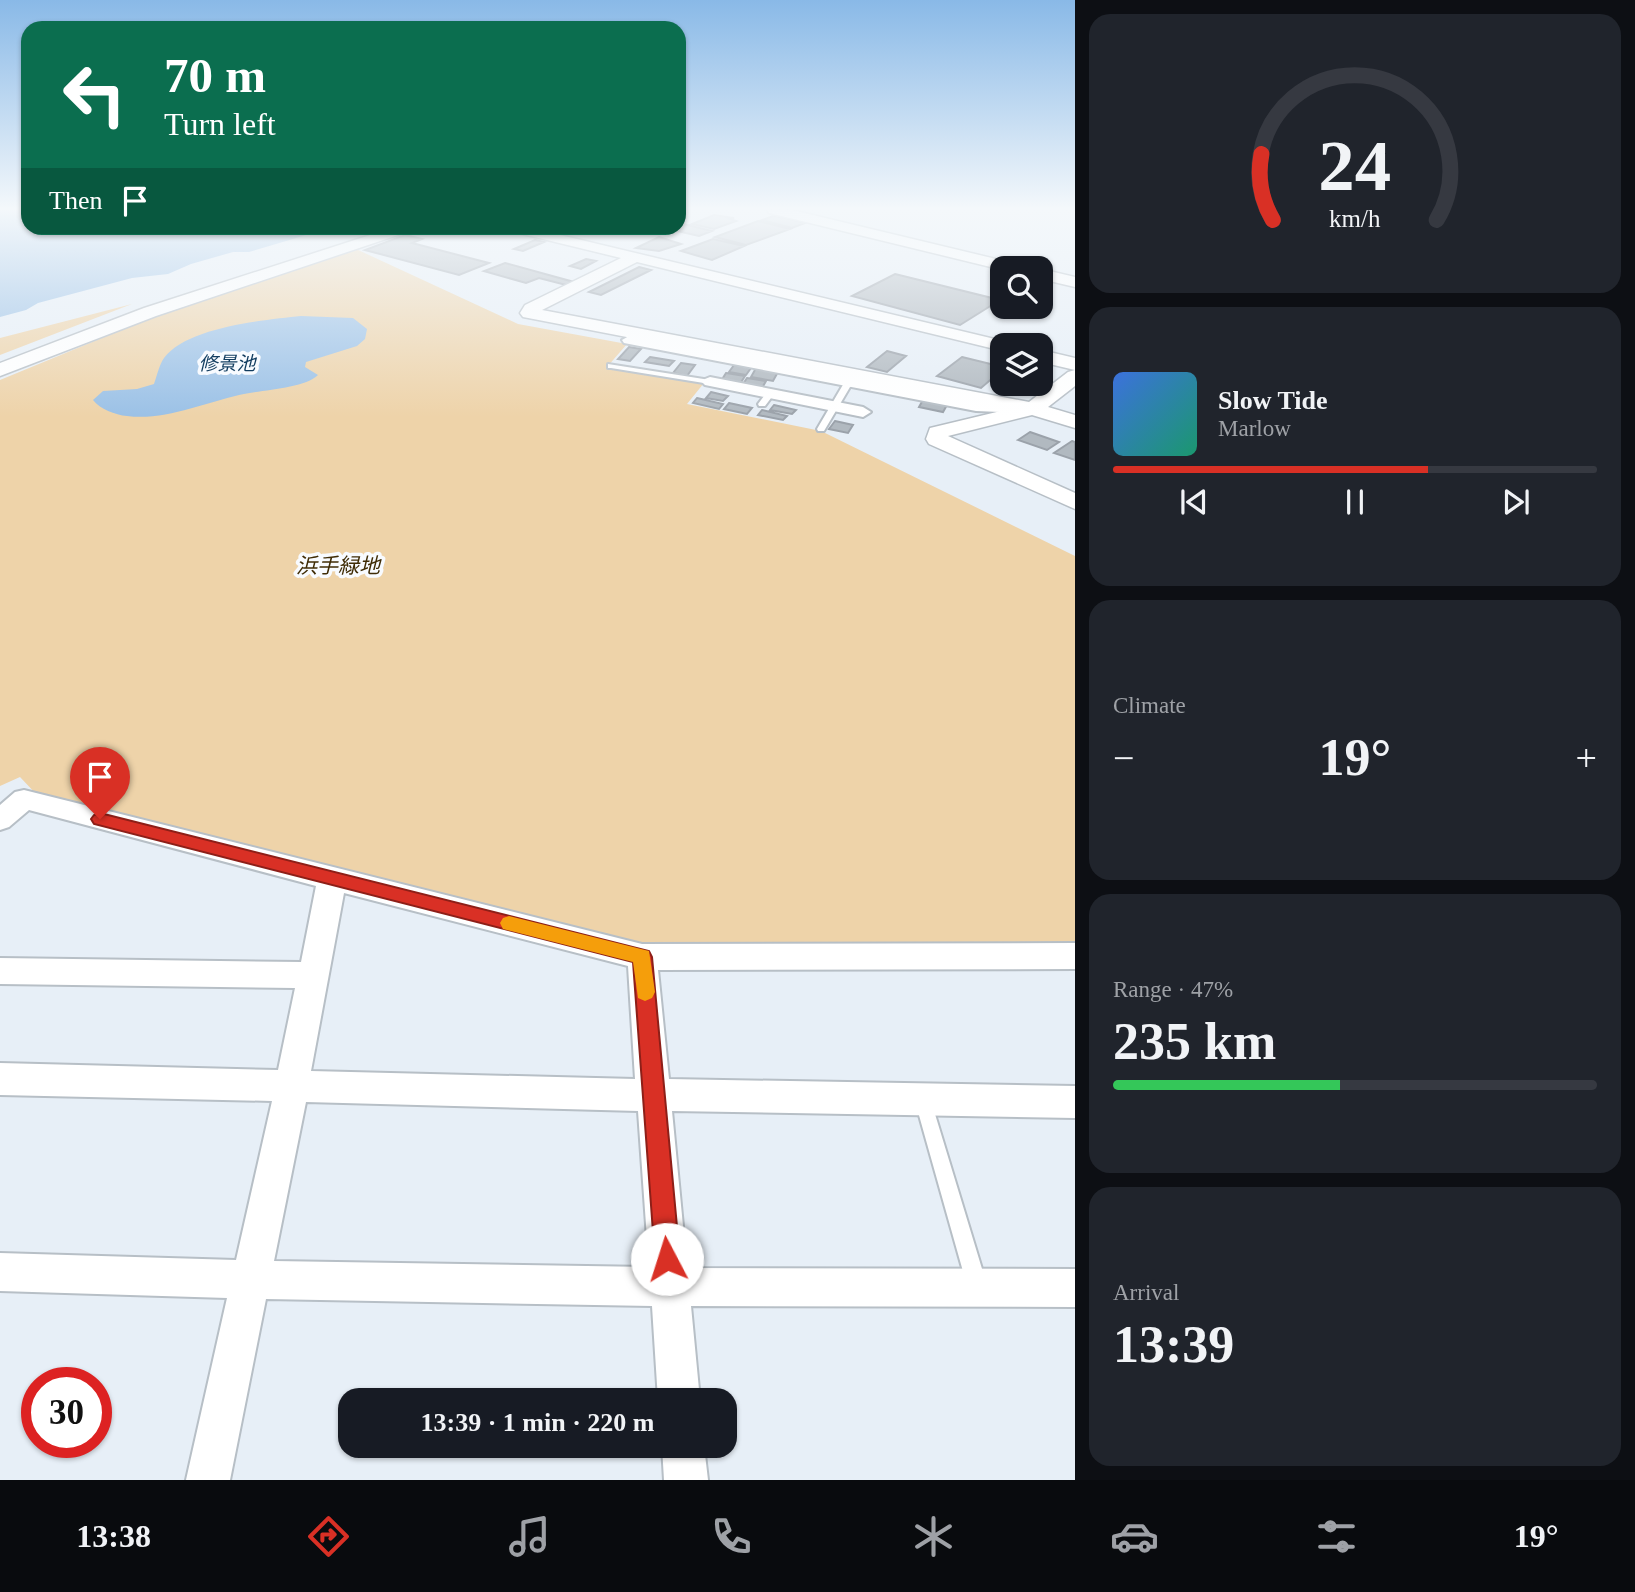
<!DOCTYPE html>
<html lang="en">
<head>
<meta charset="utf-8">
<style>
	body { margin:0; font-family:"Times New Roman","Noto Sans JP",serif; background:#20242c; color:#f1f3f6; height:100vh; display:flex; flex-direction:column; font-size:26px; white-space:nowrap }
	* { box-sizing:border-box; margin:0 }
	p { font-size:23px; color:#9ea1a6 }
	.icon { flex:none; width:38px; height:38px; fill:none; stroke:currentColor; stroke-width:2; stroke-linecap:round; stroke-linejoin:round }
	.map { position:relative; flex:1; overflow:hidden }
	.sheet { display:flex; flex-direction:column; gap:14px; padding:14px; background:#0d0f14; width:560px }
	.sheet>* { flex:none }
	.top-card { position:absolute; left:21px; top:21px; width:665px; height:214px; border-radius:21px; box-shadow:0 2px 5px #0004; background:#0b6e4f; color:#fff; overflow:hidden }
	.buttons { position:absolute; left:990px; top:256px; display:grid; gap:14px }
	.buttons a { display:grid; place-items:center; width:63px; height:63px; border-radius:14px; background:#171b24; box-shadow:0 2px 5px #0004; font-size:35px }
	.speed { position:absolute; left:21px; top:1367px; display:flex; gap:14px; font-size:35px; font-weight:700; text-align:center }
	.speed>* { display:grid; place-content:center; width:91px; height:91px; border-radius:50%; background:#171b24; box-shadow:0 2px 5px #0004; line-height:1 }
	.speed .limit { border:10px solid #d22; background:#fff; color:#111 }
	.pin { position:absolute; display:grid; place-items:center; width:60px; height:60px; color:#fff; margin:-72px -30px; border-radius:50% 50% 50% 0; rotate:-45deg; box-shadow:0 0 7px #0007 }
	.pin .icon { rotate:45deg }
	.me { position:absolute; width:77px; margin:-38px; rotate:355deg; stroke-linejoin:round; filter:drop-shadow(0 0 5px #0008) }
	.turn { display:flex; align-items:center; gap:24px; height:147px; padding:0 28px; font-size:32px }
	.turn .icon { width:91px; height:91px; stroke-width:2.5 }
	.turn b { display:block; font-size:49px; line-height:60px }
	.then { display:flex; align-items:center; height:66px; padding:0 28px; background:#0003; gap:14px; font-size:26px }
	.big { font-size:52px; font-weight:800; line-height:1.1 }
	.sheet .widget { flex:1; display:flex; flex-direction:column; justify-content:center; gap:10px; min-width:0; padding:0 24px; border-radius:21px; background:#20242c }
	.sheet .dial { align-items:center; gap:0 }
	.dial svg { height:182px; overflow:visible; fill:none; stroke:#363941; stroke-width:7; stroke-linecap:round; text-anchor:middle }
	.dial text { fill:#f1f3f6; stroke:none }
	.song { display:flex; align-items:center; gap:21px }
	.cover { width:84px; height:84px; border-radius:10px; background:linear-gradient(135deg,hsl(220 70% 55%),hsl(160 70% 35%)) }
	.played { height:7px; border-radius:4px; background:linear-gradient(90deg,#d93025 65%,#363941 65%) }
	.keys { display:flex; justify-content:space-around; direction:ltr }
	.heat { display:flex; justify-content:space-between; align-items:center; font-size:38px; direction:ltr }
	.charge { height:10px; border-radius:5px; background:linear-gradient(90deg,#34c759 47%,#363941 0) }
	.trip { position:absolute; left:338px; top:1388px; width:399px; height:70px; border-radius:21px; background:#171b24; box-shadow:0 2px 5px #0004; font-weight:800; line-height:70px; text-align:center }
	.tab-bar { display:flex; height:112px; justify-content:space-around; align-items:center; background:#090b0e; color:#9ea1a6 }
	.tab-bar .icon { width:49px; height:49px }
	.tab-bar .active { color:#d93025 }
	.tab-bar b { font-size:32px; color:#f1f3f6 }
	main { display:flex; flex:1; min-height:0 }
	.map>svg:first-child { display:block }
</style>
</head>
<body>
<main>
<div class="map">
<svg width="1075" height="1480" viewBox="0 0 1075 1480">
	<rect width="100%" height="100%" fill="#e7eff7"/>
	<!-- green -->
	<path fill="#eed3a9" d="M 356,249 L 518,324 L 627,344 L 607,367 L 704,383 L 687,404 L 821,431 L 1075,556 L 1075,947 L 631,944 L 38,796 L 20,777 L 0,786 L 0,380 L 165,312 Z
		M 132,304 L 0,355 L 0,338 Z"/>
	<!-- water -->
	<path fill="#9bc1e6" d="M 0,210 L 28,210 L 28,228 L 330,228 L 249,252 L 233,252 L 191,264 L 168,274 L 132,278 L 38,303 L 26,310 L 0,317 Z
		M 301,316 L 353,318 L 367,329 L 365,339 L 357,346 L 306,362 L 305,367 L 318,375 C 304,389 259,390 239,395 C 204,403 164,421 127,416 C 115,415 100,409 93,400 L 103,391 L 137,389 L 154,384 C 157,376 159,365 164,358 C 187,327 264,320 301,316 Z"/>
	<!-- building -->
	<path fill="#b1b9c0" stroke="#9ba2aa" stroke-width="2" d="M 714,215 L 734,218 L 730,219 L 736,221 L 714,229 L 692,224 Z
		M 773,216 L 786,218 L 805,223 L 792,228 L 762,220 Z
		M 758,221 L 790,229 L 746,245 L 715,237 Z
		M 679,223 L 712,231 L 699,236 L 664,228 L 679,228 Z
		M 405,235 L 422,239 L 412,243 L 489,263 L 459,275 L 365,250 Z
		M 659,237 L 681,244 L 659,251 L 636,248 Z
		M 713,239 L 744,246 L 712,260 L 681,251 Z
		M 535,240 L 544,242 L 523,251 L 514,249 Z
		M 586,259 L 596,261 L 581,269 L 570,266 Z
		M 505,263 L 574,282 L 566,285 L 539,278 L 526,283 L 484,271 Z
		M 639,267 L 651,270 L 601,295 L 589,292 Z
		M 895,274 L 1000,300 L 960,325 L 852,296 Z
		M 629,347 L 641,349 L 630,361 L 618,359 Z
		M 887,351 L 906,356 L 887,372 L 867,367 Z
		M 650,357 L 674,361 L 669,366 L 645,362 Z
		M 962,357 L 1003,367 L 1003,369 L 981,388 L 937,376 Z
		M 681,363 L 695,365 L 687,376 L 673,373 Z
		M 734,365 L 751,368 L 746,375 L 729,372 Z
		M 756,368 L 778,372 L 773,381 L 751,377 Z
		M 726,373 L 745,376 L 740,384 L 721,381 Z
		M 747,378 L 766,381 L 762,388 L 743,384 Z
		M 711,392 L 728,396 L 723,401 L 706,398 Z
		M 697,398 L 723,404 L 719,409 L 693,403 Z
		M 923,400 L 947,405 L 943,412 L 919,407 Z
		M 729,403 L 752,408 L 747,414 L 724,409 Z
		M 774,405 L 796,410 L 792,414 L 770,410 Z
		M 762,410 L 787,416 L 783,420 L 758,415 Z
		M 835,421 L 853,425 L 848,433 L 829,429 Z
		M 1030,432 L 1059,442 L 1047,450 L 1018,440 Z
		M 1072,441 L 1075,442 L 1075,460 L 1054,453 Z"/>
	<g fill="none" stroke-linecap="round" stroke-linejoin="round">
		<defs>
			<path id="service" d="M 608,364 L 710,380 L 714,382 L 710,384 L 611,368 L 608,368 Z
				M 855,380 L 859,382 L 850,387 L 824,431 L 818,431 L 817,429 L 844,383 Z
				M 767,392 L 774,394 L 765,406 L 759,406 L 758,404 Z
				M 923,1093 L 929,1095 L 931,1101 L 986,1282 L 983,1289 L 976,1292 L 969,1289 L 966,1282 L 915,1101 L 917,1095 Z"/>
			<path id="minor" d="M 629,336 L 976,401 L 1021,403 L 1029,408 L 1021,413 L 976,411 L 624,343 L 622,340 Z
				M 710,377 L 863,407 L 871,412 L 863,417 L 705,385 L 702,382 L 705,379 Z
				M 24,790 L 642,944 L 1075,943 L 1075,969 L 658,970 L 669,1079 L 1075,1086 L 1075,1118 L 672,1111 L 687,1268 L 1075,1269 L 1075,1307 L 691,1306 L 700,1400 L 658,1400 L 652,1306 L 266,1299 L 230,1480 L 186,1480 L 227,1298 L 0,1291 L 0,1253 L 236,1260 L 272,1101 L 0,1095 L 0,1063 L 278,1070 L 295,988 L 0,984 L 0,958 L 301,962 L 316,886 L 29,810 L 9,827 L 0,830 L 0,805 L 15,792 ZM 344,893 L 628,966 L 635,1079 L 311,1071 ZM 306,1102 L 638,1111 L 649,1267 L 274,1261 Z
				M 662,1446 L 704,1446 L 708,1480 L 664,1480 Z"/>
			<path id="tertiary" d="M 767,210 L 792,210 L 1021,265 L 1023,268 L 1003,270 L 769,213 Z
				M 392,228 L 412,228 L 410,231 L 156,316 L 0,376 L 0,363 L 144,308 Z
				M 508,228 L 531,228 L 1003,341 L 1011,345 L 1003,345 L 1003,351 L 637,262 L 542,310 L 1029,402 L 1068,372 L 1075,370 L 1075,386 L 1048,407 L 1075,415 L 1075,428 L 1032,415 L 948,436 L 1075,493 L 1075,509 L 929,444 L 926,439 L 930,428 L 1005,410 L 523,317 L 520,313 L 525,305 L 621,258 L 510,231 Z
				M 1041,269 L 1075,277 L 1075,287 L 1041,279 Z
				M 1041,350 L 1075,358 L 1075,370 L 1041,362 Z"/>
		</defs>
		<!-- service casing -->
		<use href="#service" stroke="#b7bfc6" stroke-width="4"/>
		<!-- minor casing -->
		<use href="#minor" stroke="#b7bfc6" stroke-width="4"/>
		<!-- tertiary casing -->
		<use href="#tertiary" stroke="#b7bfc6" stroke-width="3"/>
		<!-- service -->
		<use href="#service" fill="#fff" fill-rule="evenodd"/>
		<!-- minor -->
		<use href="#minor" fill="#fff" fill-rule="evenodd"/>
		<!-- tertiary -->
		<use href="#tertiary" fill="#fff" fill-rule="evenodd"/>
	</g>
	<!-- sky -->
	<linearGradient id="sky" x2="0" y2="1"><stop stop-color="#89b9e7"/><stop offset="0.5" stop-color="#f4f8fb"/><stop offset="1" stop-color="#f4f8fb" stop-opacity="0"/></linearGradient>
	<rect width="1075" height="417" fill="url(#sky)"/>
	<!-- route -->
	<path fill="#d93025" stroke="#8d1f18" stroke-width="2" d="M 100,813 L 649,951 L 652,957 L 680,1259 L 676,1268 L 667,1272 L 659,1268 L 655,1259 L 633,962 L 94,824 L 91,819 L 94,815 Z"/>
	<!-- slow -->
	<path fill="#f59e0b" d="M 509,916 L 649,951 L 655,992 L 652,998 L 645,1001 L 638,998 L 633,962 L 503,929 L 500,923 L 503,918 Z"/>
	<g text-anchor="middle" stroke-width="7" stroke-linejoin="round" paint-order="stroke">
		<!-- far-water labels -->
		<g font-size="19" font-style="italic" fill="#113c5f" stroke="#f8fbff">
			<text x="227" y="370">修景池</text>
		</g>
		<!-- park labels -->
		<g font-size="21" font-style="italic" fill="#3f2c06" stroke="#f8fbff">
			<text x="338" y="573">浜手緑地</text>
		</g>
	</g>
</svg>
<div class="buttons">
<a><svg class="icon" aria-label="search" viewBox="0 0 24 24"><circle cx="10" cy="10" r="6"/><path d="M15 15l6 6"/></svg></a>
<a><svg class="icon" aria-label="layers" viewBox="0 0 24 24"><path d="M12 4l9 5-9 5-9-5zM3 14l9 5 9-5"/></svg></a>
</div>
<div class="speed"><div class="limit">30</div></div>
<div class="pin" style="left:100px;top:819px;background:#d93025"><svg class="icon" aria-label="arrive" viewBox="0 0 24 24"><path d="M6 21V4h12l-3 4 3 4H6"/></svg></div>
<svg class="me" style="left:667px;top:1259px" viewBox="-20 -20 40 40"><circle r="19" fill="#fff"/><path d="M0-13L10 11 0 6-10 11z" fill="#d93025"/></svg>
<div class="trip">13:39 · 1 min · 220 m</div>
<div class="top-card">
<div class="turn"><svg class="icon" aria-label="left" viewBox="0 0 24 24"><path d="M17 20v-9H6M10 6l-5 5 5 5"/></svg><div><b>70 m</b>Turn left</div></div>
<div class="then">Then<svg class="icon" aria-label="arrive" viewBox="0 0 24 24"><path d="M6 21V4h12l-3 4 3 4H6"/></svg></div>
</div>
</div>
<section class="sheet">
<div class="widget dial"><svg viewBox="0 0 100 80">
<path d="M14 69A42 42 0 1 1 86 69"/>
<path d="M14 69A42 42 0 0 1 9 40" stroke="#d93025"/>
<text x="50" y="56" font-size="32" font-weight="700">24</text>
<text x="50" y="72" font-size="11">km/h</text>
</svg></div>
<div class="widget">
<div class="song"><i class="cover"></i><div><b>Slow Tide</b><p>Marlow</p></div></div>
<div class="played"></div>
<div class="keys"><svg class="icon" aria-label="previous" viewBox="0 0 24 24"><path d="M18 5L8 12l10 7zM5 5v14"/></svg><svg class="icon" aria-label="pause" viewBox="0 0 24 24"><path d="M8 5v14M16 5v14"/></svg><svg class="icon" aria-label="next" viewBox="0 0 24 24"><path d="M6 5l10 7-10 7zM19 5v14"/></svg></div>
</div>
<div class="widget"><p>Climate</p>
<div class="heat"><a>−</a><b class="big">19°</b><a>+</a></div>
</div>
<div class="widget"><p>Range · 47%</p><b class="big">235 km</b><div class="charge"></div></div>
<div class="widget"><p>Arrival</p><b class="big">13:39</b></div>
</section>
</main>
<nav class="tab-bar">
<b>13:38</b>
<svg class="icon active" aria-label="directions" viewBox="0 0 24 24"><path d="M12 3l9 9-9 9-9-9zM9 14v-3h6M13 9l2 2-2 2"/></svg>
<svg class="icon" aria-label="music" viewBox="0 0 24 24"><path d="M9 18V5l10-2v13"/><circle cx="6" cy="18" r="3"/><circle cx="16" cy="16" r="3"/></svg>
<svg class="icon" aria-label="phone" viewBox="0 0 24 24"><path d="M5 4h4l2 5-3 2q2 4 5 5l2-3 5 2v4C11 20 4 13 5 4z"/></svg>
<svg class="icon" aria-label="climate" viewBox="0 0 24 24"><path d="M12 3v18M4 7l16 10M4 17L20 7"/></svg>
<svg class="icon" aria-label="car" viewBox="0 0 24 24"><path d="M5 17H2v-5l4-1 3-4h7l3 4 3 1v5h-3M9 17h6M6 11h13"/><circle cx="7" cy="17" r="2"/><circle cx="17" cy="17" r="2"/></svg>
<svg class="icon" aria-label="filters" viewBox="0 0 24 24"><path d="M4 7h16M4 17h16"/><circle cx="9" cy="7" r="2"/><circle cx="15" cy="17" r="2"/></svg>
<b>19°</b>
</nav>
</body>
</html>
